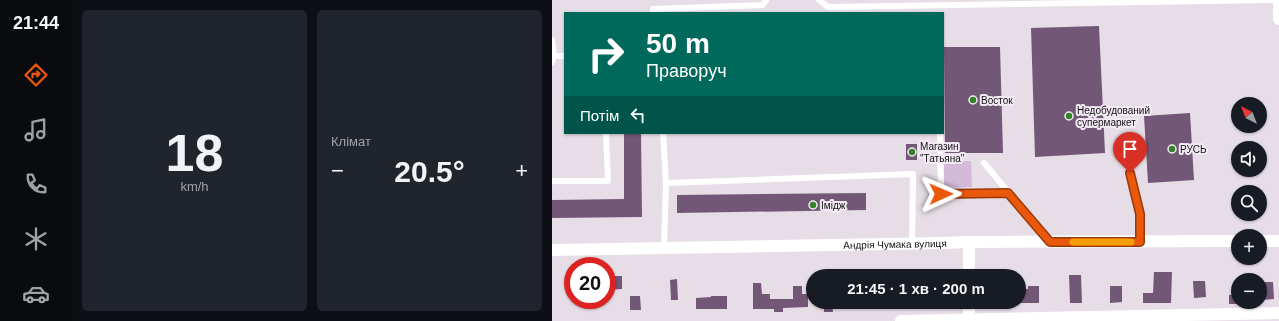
<!DOCTYPE html>
<html lang="uk">
<head>
<meta charset="utf-8">
<style>
	body { margin:0; font-family:Helvetica,sans-serif; background:#20242c; color:#f1f3f6; height:100vh; display:flex; flex-direction:column; font-size:15px; white-space:nowrap }
	* { box-sizing:border-box; margin:0 }
	p { font-size:13px; color:#9ea1a6 }
	.icon { flex:none; width:22px; height:22px; fill:none; stroke:currentColor; stroke-width:2; stroke-linecap:round; stroke-linejoin:round }
	.map { position:relative; flex:1; overflow:hidden }
	.sheet { display:flex; flex-direction:column; gap:10px; padding:10px; background:#0d0f14; width:480px }
	.sheet>* { flex:none }
	.guide { position:absolute; left:12px; top:12px; width:380px; height:122px; border-radius:0px; box-shadow:0 1px 3px #0004; background:#00695c; color:#fff; overflow:hidden }
	.needle { width:26px; rotate:318deg }
	.controls { position:absolute; left:679px; top:97px; display:grid; gap:8px }
	.controls a { display:grid; place-items:center; width:36px; height:36px; border-radius:50%; background:#171b24; box-shadow:0 1px 3px #0004; font-size:20px }
	.speed { position:absolute; left:12px; top:257px; display:flex; gap:8px; font-size:20px; font-weight:700; text-align:center }
	.speed>* { display:grid; place-content:center; width:52px; height:52px; border-radius:50%; background:#171b24; box-shadow:0 1px 3px #0004; line-height:1 }
	.speed .limit { border:6px solid #d22; background:#fff; color:#111 }
	.pin { position:absolute; display:grid; place-items:center; width:34px; height:34px; color:#fff; margin:-41px -17px; border-radius:50% 50% 50% 0; rotate:-45deg; box-shadow:0 0 4px #0007 }
	.pin .icon { rotate:45deg }
	.me { position:absolute; width:44px; margin:-22px; rotate:89deg; stroke-linejoin:round; filter:drop-shadow(0 0 3px #0008) }
	.turn { display:flex; align-items:center; gap:14px; height:84px; padding:0 16px; font-size:18px }
	.turn .icon { width:52px; height:52px; stroke-width:2.5 }
	.turn b { display:block; font-size:28px; line-height:34px }
	.then { display:flex; align-items:center; height:38px; padding:0 16px; background:#0003; gap:8px; font-size:15px }
	.big { font-size:30px; font-weight:800; line-height:1.1 }
	.sheet .widget { flex:1; display:flex; flex-direction:column; justify-content:center; gap:6px; min-width:0; padding:0 14px; border-radius:6px; background:#20242c }
	.sheet .dial { align-items:center; gap:0 }
	.dial b { font-size:52px; line-height:1 }
	.heat { display:flex; justify-content:space-between; align-items:center; font-size:22px; direction:ltr }
	.sheet .tiles { flex:1; display:grid; gap:10px; grid-template-columns:repeat(2,1fr) }
	.trip { position:absolute; left:254px; top:269px; width:220px; height:40px; border-radius:20px; background:#171b24; box-shadow:0 1px 3px #0004; font-weight:800; line-height:40px; text-align:center }
	main { display:flex; flex:1; min-height:0 }
	.tabs { display:flex; flex-direction:column; width:72px; justify-content:space-around; align-items:center; background:#090b0e; color:#9ea1a6 }
	.tabs .icon { width:28px; height:28px }
	.tabs .selected { color:#ea580c }
	.tabs b { font-size:18px; color:#f1f3f6 }
	.map>svg:first-child { display:block }
</style>
</head>
<body>
<main>
<nav class="tabs">
<b>21:44</b>
<svg class="icon selected" aria-label="directions" viewBox="0 0 24 24"><path d="M12 3l9 9-9 9-9-9zM9 14v-3h6M13 9l2 2-2 2"/></svg>
<svg class="icon" aria-label="music" viewBox="0 0 24 24"><path d="M9 18V5l10-2v13"/><circle cx="6" cy="18" r="3"/><circle cx="16" cy="16" r="3"/></svg>
<svg class="icon" aria-label="phone" viewBox="0 0 24 24"><path d="M5 4h4l2 5-3 2q2 4 5 5l2-3 5 2v4C11 20 4 13 5 4z"/></svg>
<svg class="icon" aria-label="climate" viewBox="0 0 24 24"><path d="M12 3v18M4 7l16 10M4 17L20 7"/></svg>
<svg class="icon" aria-label="car" viewBox="0 0 24 24"><path d="M5 17H2v-5l4-1 3-4h7l3 4 3 1v5h-3M9 17h6M6 11h13"/><circle cx="7" cy="17" r="2"/><circle cx="17" cy="17" r="2"/></svg>
</nav>
<section class="sheet">
<div class="tiles">
<div class="widget dial"><b>18</b><p>km/h</p></div>
<div class="widget"><p>Клімат</p>
<div class="heat"><a>−</a><b class="big">20.5°</b><a>+</a></div>
</div>
</div>
</section>
<div class="map">
<svg width="727" height="321" viewBox="0 0 727 321">
	<rect width="100%" height="100%" fill="#e6dde7"/>
	<!-- green -->
	<path fill="#d4bad9" d="M 419,161 L 420,187 L 392,188 L 392,162 Z"/>
	<!-- building -->
	<path fill="#725777" d="M 547,26 L 553,153 L 483,157 L 479,28 Z
		M 392,47 L 448,47 L 451,153 L 393,153 Z
		M 638,113 L 642,180 L 596,183 L 592,116 Z
		M 72,133 L 89,133 L 90,217 L 0,218 L 0,200 L 72,199 Z
		M 354,144 L 365,144 L 365,160 L 354,160 Z
		M 314,193 L 314,210 L 125,213 L 125,195 Z
		M 602,272 L 620,272 L 619,303 L 591,303 L 591,293 L 601,293 Z
		M 517,275 L 529,275 L 530,303 L 518,303 Z
		M 55,276 L 70,276 L 70,289 L 55,290 Z
		M 125,279 L 126,300 L 119,300 L 118,280 Z
		M 641,281 L 653,281 L 654,297 L 642,298 Z
		M 708,282 L 721,282 L 722,299 L 709,300 Z
		M 201,283 L 209,283 L 210,294 L 218,294 L 218,299 L 241,299 L 241,286 L 250,286 L 250,294 L 256,294 L 256,307 L 231,308 L 231,312 L 222,312 L 222,309 L 201,309 Z
		M 476,286 L 487,286 L 487,303 L 467,303 L 467,289 L 476,289 Z
		M 558,286 L 570,286 L 570,302 L 558,303 Z
		M 686,294 L 686,304 L 677,304 L 677,295 Z
		M 78,296 L 88,296 L 89,310 L 78,310 Z
		M 159,296 L 175,296 L 175,309 L 144,309 L 144,298 L 159,297 Z
		M 272,302 L 280,302 L 281,312 L 272,312 Z"/>
	<g fill="none" stroke-linecap="round" stroke-linejoin="round">
		<!-- service -->
		<path stroke="#fff" stroke-width="6" d="M 267,0 L 276,7 L 727,0
			M 101,13 L 101,9 L 211,5 L 214,0
			M 0,40 L 2,56 L 0,62
			M 2,56 L 13,56
			M 111,133 L 114,183 L 112,248
			M 388,133 L 389,194 L 456,193
			M 432,163 L 497,241
			M 578,173 L 588,214 L 588,242
			M 0,181 L 56,181 L 54,133
			M 114,183 L 361,174 L 360,244"/>
		<!-- minor -->
		<g stroke="#fff" stroke-width="12">
			<path d="M 727,0 L 727,19"/>
			<path d="M 708,241 L 727,241"/>
			<path d="M 417,242 L 417,276"/>
			<path id="s1" d="M 0,250 L 390,243 L 417,242 L 686,241"/>
			<path d="M 417,302 L 417,321"/>
			<path d="M 349,321 L 727,313"/>
		</g>
	</g>
	<g fill="none" stroke-linecap="round" stroke-linejoin="round">
		<defs>
			<path id="route" d="M 389,194 L 456,193 L 498,242 L 588,242 L 588,214 L 578,173"/>
		</defs>
		<!-- route casing -->
		<use href="#route" stroke="#983908" stroke-width="10"/>
		<!-- route -->
		<use href="#route" stroke="#ea580c" stroke-width="7"/>
		<!-- slow -->
		<path stroke="#f59e0b" stroke-width="7" d="M 521,242 L 579,242"/>
	</g>
	<!-- markers -->
	<g fill="#36822a" stroke="#f3eaf5" stroke-width="1.5">
		<circle cx="421" cy="100" r="4"/>
		<circle cx="517" cy="116" r="4"/>
		<circle cx="620" cy="149" r="4"/>
		<circle cx="360" cy="152" r="4"/>
		<circle cx="261" cy="205" r="4"/>
	</g>
	<g text-anchor="middle" stroke-width="4" stroke-linejoin="round" paint-order="stroke">
		<!-- poi labels -->
		<g font-size="10" fill="#131013" stroke="#f3eaf5" text-anchor="start">
			<text x="429" y="104">Восток</text>
			<text x="525" y="114">Недобудований<tspan x="525" dy="12">супермаркет</tspan></text>
			<text x="368" y="150">Магазин<tspan x="368" dy="12">"Татьяна"</tspan></text>
			<text x="628" y="153">РУСЬ</text>
			<text x="269" y="209">Імідж</text>
		</g>
		<!-- street labels -->
		<g font-size="10" fill="#131013" stroke="#f3eaf5">
			<text dy="4" stroke="none"><textPath href="#s1" startOffset="343">Андрія Чумака вулиця</textPath></text>
		</g>
	</g>
</svg>
<div class="controls">
<a><svg class="needle" viewBox="-14 -14 28 28"><path d="M0-13l5 13h-10z" fill="#e53935"/><path d="M0 13l5-13h-10z" fill="#9ea1a6"/></svg></a>
<a><svg class="icon" aria-label="sound" viewBox="0 0 24 24"><path d="M4 9h4l5-4v14l-5-4H4zM17 9q2 3 0 6"/></svg></a>
<a><svg class="icon" aria-label="search" viewBox="0 0 24 24"><circle cx="10" cy="10" r="6"/><path d="M15 15l6 6"/></svg></a>
<a>+</a>
<a>−</a>
</div>
<div class="speed"><div class="limit">20</div></div>
<div class="pin" style="left:578px;top:173px;background:#d93025"><svg class="icon" aria-label="arrive" viewBox="0 0 24 24"><path d="M6 21V4h12l-3 4 3 4H6"/></svg></div>
<svg class="me" style="left:389px;top:194px" viewBox="-20 -20 40 40"><path d="M0-17L14 15 0 8-14 15z" fill="#ea580c" stroke="#fff" stroke-width="4"/></svg>
<div class="trip">21:45 · 1 хв · 200 m</div>
<div class="guide">
<div class="turn"><svg class="icon" aria-label="right" viewBox="0 0 24 24"><path d="M7 20v-9h11M14 6l5 5-5 5"/></svg><div><b>50 m</b>Праворуч</div></div>
<div class="then">Потім<svg class="icon" aria-label="left" viewBox="0 0 24 24"><path d="M17 20v-9H6M10 6l-5 5 5 5"/></svg></div>
</div>
</div>
</main>
</body>
</html>
